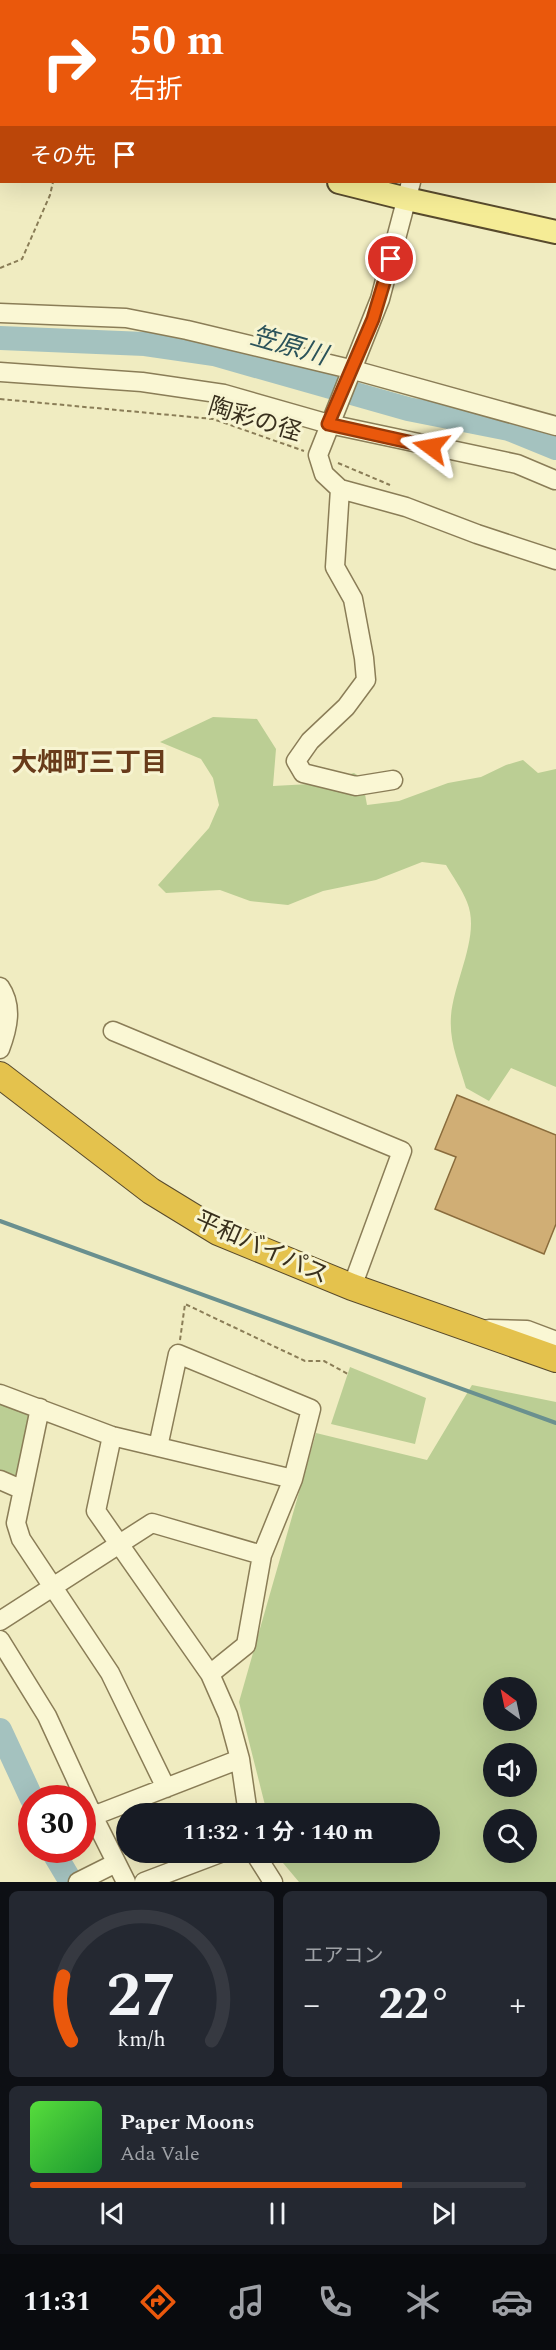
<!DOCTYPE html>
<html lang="ja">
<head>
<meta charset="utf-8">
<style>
	body { margin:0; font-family:Spectral,"Noto Sans JP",serif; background:#242831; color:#f1f3f6; height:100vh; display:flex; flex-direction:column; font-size:22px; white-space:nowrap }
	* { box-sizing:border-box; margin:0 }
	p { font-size:20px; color:#9ea1a6 }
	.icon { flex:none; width:33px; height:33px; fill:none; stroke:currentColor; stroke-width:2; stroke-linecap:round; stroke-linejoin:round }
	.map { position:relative; height:1882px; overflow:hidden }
	.side { display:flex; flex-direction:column; gap:9px; padding:9px; background:#0d0f14; flex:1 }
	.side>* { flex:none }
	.hud { position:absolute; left:0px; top:0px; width:556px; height:183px; box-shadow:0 6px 24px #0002; background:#ea580c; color:#fff; overflow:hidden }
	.needle { width:39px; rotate:327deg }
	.buttons { position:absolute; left:483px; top:1677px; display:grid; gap:12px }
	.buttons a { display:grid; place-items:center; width:54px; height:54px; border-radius:50%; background:#171b24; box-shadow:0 6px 24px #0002; font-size:30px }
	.speed { position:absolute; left:18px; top:1785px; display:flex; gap:12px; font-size:30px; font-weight:700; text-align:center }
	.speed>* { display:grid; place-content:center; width:78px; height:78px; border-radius:50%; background:#171b24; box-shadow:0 6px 24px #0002; line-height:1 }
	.speed .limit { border:9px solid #d22; background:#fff; color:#111 }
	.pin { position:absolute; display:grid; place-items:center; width:51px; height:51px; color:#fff; margin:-26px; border:3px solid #fff; border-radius:50%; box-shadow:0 2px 6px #0007 }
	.me { position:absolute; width:66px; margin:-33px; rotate:283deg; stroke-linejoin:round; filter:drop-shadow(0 0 4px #0008) }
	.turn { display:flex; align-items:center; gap:21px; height:126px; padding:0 30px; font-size:27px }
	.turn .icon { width:78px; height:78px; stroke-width:2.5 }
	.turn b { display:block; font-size:42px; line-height:51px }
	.then { display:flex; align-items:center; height:57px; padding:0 30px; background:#0003; gap:12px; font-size:22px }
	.big { font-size:45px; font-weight:700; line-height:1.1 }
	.side .tile { flex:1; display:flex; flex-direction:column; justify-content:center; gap:9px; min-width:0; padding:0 21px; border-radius:9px; background:#242831 }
	.side .dial { align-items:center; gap:0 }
	.dial svg { height:156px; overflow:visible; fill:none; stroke:#363941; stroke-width:7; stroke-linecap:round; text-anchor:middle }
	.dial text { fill:#f1f3f6; stroke:none }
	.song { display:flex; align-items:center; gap:18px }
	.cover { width:72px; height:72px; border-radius:9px; background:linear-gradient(135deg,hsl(110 70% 55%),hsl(130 70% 35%)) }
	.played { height:6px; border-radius:3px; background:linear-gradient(90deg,#ea580c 75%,#363941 75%) }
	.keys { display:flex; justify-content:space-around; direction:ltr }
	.heat { display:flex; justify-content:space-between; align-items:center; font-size:33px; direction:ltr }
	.side .tiles { flex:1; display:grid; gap:9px; grid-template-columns:1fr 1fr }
	.tile:last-child { grid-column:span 2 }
	.trip { position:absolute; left:116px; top:1803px; width:324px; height:60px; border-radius:30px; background:#171b24; box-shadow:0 6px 24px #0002; font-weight:700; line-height:60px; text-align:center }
	.tabs { display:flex; height:96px; justify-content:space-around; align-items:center; background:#090b0e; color:#9ea1a6 }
	.tabs .icon { width:42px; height:42px }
	.tabs .on { color:#ea580c }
	.tabs b { font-size:27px; color:#f1f3f6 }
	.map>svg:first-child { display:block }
</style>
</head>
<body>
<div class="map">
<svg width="556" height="1882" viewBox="0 0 556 1882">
	<rect width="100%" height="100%" fill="#f0ecc1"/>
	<!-- green -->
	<path fill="#bbce94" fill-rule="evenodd" d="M 213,717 L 257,719 L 276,749 L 273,786 L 310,784 L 354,773 L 362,778 L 367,805 L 399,801 L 448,783 L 481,777 L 506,765 L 523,760 L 538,773 L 556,769 L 556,1087 L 511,1068 L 489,1101 L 466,1088 C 459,1063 449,1043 451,1016 C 454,980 481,935 467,902 C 462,889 453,877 446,865 L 422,862 L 376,880 L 323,891 L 288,905 L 250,901 L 220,890 L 166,893 L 158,885 L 209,828 L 219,805 L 213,778 L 201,759 L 160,742 Z
		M 350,1367 L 426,1398 L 415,1444 L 331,1424 Z
		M 472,1385 L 556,1402 L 556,1882 L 299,1882 L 278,1857 L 277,1853 L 429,1852 L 429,1814 L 267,1813 L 239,1702 L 316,1433 L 427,1460 ZM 494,1688 L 526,1688 L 526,1720 L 494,1720 ZM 494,1754 L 526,1754 L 526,1786 L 494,1786 ZM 494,1820 L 526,1820 L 526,1852 L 494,1852 Z
		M 0,1404 L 31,1414 L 21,1472 L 9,1479 L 0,1476 Z"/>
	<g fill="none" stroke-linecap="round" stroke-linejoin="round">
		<!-- stream -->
		<path stroke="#6a908f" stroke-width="4" d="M 0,1221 L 556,1423"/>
		<!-- river -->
		<path stroke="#a4c2bf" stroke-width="24" d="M 0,338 L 145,344 L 214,354 L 408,409 L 509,429 L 556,448
			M 0,1730 L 32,1799
			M 52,1850 L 71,1882"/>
	</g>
	<!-- building -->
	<path fill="#d0ae75" stroke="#8a6c3c" stroke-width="1.5" d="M 457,1095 L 556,1135 L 556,1224 L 544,1254 L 435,1209 L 456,1157 L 435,1149 Z"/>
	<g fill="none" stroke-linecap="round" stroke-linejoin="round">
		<defs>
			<path id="minor" d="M 394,0 L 394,2
				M 174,2 L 175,0
				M 242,2 L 242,0
				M 343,2 L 346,0
				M 0,313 L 126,318 L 187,330 L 350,369 L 556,426
				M 0,372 L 142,382 L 224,394 L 329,424 L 517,464 L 555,480
				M 340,489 L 406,507 L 477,534 L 556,560
				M 393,780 L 356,786 L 303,773 L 296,761 L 310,741 L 346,707 L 366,680 L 364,658 L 353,599 L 335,567 L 340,489 L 324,474 L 318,455 L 380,299 L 411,182
				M 0,987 C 13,1006 8,1028 0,1049
				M 113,1031 L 402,1151 L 352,1287
				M 489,1329 L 527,1330 L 556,1341
				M 0,1394 L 112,1436 L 293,1479
				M 40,1408 L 16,1523 L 21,1539 L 110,1673 L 166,1788
				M 112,1436 L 96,1511 L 210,1674 L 228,1715 L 240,1759 L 248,1814
				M 158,1447 L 178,1354 L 311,1409 L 293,1479 L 262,1555 L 246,1645 L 210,1674
				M 0,1480 L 23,1490
				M 0,1621 L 152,1523 L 262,1555
				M 0,1640 L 47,1716 L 93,1816 L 126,1882
				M 93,1816 L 240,1759
				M 254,1852 L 273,1882
				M 78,1882 L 116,1863
				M 144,1882 L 223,1852"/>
			<path id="major" d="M 0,108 L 2,108
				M 339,182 L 407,199 L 556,232"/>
			<path id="highway" d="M 0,1075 L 151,1191 L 218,1232 L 352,1287 L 556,1359"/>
		</defs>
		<!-- minor casing -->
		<use href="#minor" stroke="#8a7d57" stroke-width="21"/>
		<!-- major casing -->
		<use href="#major" stroke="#584a2c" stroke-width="26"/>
		<!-- highway casing -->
		<use href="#highway" stroke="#584a2c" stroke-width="28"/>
		<!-- path -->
		<path stroke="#8a7d57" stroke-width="2" stroke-dasharray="4.5 3" stroke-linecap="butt" d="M 0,268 L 22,259 L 50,195 L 53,182
			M 0,399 L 213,419 L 304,451
			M 338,463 L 390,485
			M 180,1340 L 185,1304 L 305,1361 L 324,1361 L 348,1374"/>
		<!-- minor -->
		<use href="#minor" stroke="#faf7d4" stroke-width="18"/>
		<!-- major -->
		<use href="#major" stroke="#f5ec96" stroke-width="22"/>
		<!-- highway -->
		<use href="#highway" stroke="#e4c24d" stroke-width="26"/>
	</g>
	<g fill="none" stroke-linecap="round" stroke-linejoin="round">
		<defs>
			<path id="route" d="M 391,259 L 373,319 L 328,424 L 431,447"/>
		</defs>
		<!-- route casing -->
		<use href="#route" stroke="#983908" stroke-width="15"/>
		<!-- route -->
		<use href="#route" stroke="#ea580c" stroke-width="10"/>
	</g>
	<g text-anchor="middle" stroke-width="6" stroke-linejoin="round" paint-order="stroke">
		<!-- street labels -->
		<g font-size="24" fill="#39301d" stroke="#f7f4d1">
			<text transform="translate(255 419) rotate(17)" y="8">陶彩の径</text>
			<text transform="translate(262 1247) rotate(24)" y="8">平和バイパス</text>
		</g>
		<!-- water labels -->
		<g font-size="26" font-style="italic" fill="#2b535a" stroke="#f7f4d1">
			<text transform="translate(289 345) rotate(16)" y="9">笠原川</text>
		</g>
		<!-- neighbourhood labels -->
		<g font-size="26" font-weight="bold" fill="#683b1a" stroke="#f7f4d1">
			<text x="89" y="771">大畑町三丁目</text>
		</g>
	</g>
</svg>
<div class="buttons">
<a><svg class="needle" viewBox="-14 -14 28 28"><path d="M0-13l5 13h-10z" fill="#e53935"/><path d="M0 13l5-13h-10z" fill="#9ea1a6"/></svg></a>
<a><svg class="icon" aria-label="sound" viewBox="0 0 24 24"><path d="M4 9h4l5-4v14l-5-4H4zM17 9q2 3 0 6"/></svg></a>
<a><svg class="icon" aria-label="search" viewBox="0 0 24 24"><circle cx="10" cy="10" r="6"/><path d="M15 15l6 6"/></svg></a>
</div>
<div class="speed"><div class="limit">30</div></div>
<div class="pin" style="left:391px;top:259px;background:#d93025"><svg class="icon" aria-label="arrive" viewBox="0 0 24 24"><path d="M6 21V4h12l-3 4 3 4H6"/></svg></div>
<svg class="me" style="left:431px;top:447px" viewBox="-20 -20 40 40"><path d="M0-17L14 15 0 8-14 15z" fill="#ea580c" stroke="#fff" stroke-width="4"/></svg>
<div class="trip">11:32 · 1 分 · 140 m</div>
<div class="hud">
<div class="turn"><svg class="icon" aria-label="right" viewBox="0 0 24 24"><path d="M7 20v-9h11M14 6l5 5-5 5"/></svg><div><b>50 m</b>右折</div></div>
<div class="then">その先<svg class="icon" aria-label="arrive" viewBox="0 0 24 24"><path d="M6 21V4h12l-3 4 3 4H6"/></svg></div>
</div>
</div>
<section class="side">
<div class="tiles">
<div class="tile dial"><svg viewBox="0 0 100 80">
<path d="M14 69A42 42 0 1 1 86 69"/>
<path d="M14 69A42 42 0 0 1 10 36" stroke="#ea580c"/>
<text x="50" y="56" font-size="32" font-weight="700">27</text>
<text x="50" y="72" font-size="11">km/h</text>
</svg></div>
<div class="tile"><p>エアコン</p>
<div class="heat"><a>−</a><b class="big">22°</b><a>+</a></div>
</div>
<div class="tile">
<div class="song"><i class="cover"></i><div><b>Paper Moons</b><p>Ada Vale</p></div></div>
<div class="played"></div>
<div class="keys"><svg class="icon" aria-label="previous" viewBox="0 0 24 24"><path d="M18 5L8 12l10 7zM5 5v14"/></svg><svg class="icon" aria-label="pause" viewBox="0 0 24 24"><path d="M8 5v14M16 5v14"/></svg><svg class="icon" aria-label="next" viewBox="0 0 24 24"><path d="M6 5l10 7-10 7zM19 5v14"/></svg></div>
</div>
</div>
</section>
<nav class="tabs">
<b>11:31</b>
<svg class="icon on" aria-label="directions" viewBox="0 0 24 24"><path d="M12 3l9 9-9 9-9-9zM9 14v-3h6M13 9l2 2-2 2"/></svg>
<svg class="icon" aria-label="music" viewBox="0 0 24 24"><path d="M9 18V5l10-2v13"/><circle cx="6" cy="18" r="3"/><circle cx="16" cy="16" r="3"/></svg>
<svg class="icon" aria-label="phone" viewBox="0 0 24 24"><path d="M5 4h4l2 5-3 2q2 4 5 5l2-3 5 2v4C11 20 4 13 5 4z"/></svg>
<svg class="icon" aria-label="climate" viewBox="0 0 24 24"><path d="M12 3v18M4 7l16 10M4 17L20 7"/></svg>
<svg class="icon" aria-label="car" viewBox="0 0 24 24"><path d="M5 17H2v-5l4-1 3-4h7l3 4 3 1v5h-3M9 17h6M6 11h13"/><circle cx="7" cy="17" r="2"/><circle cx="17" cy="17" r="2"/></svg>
</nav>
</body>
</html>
